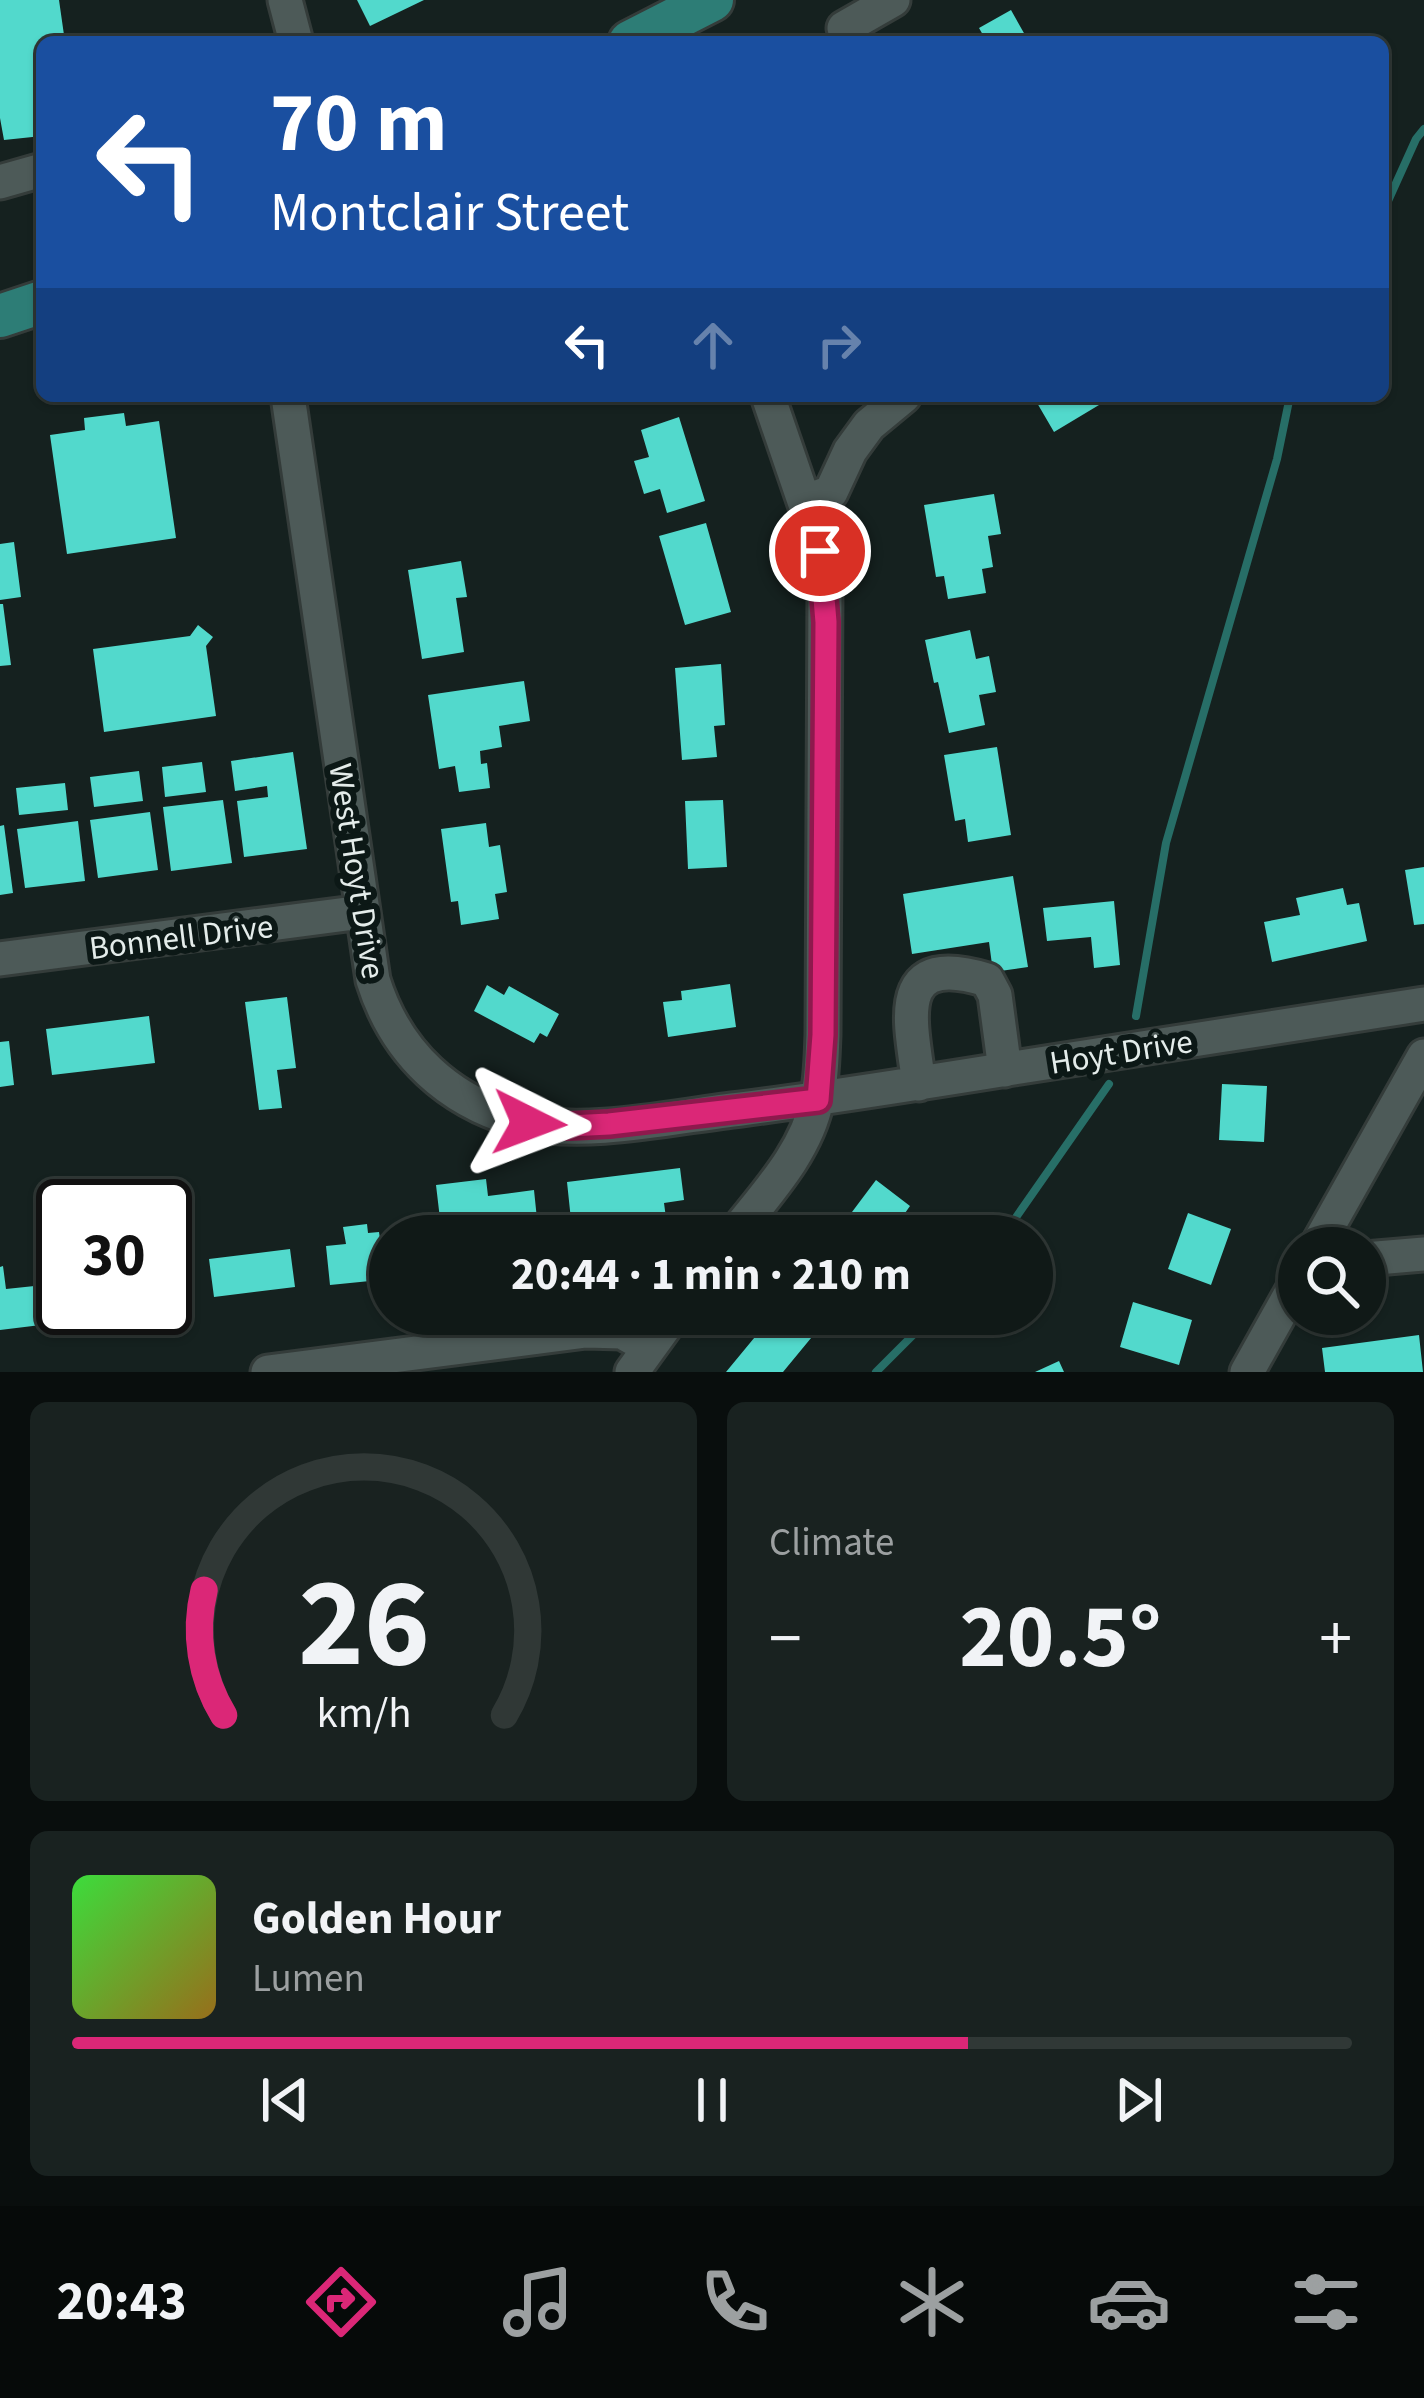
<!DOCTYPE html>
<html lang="en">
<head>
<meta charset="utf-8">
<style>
	body { margin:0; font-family:"Source Sans 3",sans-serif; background:#192220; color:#f1f3f6; height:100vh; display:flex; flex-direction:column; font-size:45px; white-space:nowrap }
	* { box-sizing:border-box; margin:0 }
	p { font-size:39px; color:#9ca0a1 }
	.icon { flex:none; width:66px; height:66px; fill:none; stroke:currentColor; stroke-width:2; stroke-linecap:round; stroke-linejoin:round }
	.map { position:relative; height:1372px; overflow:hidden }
	.drawer { display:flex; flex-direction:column; gap:30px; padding:30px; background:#090e0d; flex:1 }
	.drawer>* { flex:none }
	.hud { position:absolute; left:36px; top:36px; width:1353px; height:366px; border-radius:18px; box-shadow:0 3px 9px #0004,0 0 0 3px #303836; background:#1a4fa0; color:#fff; overflow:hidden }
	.tools { position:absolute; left:1278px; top:1227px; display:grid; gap:24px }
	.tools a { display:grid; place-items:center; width:108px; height:108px; border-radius:50%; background:#101917; box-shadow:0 3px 9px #0004,0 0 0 3px #303836; font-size:60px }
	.speed { position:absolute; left:36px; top:1179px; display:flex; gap:24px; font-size:60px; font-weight:700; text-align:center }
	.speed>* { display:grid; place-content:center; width:156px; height:156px; border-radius:50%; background:#101917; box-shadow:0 3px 9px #0004,0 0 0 3px #303836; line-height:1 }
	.speed .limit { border:6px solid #111; border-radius:18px; background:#fff; color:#111 }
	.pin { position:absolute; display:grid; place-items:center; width:102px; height:102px; color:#fff; margin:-51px; border:6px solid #fff; border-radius:50%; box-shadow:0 3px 12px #0007 }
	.me { position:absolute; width:132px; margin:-66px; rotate:93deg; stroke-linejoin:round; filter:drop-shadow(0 0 9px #0008) }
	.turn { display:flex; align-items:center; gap:42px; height:252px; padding:0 36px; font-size:54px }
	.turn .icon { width:156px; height:156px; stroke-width:2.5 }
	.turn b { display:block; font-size:84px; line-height:102px }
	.lanes { display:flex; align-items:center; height:114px; padding:0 36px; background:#0003; justify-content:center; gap:60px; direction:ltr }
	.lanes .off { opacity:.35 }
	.big { font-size:90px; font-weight:700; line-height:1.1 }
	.drawer .widget { flex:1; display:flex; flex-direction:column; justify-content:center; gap:18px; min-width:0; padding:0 42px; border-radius:18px; background:#192220 }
	.drawer .dial { align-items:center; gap:0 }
	.dial svg { height:312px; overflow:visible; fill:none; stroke:#303836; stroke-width:7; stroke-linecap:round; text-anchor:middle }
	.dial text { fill:#f1f3f6; stroke:none }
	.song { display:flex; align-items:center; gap:36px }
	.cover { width:144px; height:144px; border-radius:18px; background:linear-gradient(135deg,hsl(120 70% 55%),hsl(40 70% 35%)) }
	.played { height:12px; border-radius:6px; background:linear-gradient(90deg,#db2777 70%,#303836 70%) }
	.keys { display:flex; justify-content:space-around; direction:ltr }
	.heat { display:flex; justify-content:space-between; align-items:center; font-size:66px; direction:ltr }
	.drawer .tiles { flex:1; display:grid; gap:30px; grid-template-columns:1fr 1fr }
	.widget:last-child { grid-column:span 2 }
	.trip { position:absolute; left:369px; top:1215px; width:684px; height:120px; border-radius:60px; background:#101917; box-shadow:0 3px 9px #0004,0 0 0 3px #303836; font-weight:700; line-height:120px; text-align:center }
	.tab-bar { display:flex; height:192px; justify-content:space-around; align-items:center; background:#060a09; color:#9ca0a1 }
	.tab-bar .icon { width:84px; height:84px }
	.tab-bar .active { color:#db2777 }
	.tab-bar b { font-size:54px; color:#f1f3f6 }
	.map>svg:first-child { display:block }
</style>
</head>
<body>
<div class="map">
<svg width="1424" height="1372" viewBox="0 0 1424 1372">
	<rect width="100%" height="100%" fill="#15211f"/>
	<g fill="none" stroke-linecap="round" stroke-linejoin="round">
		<!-- stream -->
		<path stroke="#276e67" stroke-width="8" d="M 1383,212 L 1416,139 L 1424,129
			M 1136,1016 L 1166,843 L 1277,459 L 1290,396
			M 1003,1236 L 1109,1084
			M 876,1372 L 934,1314"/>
	</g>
	<!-- building -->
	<path fill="#52d9cc" d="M 0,0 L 59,0 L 65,42 L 42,42 L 42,136 L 4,140 L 0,118 Z
		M 357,0 L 424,0 L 370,26 Z
		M 1011,10 L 1029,42 L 987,42 L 979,28 Z
		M 1033,396 L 1114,396 L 1054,432 Z
		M 124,413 L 126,426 L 159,421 L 176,538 L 67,554 L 50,435 L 85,430 L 84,418 Z
		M 679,417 L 705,501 L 667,513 L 660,489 L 644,494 L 634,461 L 649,457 L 641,430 Z
		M 994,494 L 1001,534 L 988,536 L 993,567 L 982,569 L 986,593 L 948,599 L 944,576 L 936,577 L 924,505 Z
		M 706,523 L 731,612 L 685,625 L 659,536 Z
		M 14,542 L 21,597 L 0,600 L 0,544 Z
		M 461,561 L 467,597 L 456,598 L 464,652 L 422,659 L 408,570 Z
		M 0,604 L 3,604 L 11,665 L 0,666 Z
		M 198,625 L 213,637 L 206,646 L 216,716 L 104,732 L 93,649 L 190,636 Z
		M 970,630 L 976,659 L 989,656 L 996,692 L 979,695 L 985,725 L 949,733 L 938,682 L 934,683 L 925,640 Z
		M 721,664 L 725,725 L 714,726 L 717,757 L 682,760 L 675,668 Z
		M 524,681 L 530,721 L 499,726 L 502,747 L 480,751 L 481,764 L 487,763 L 490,788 L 459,792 L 455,766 L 439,769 L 428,695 Z
		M 997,747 L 1011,835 L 968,842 L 965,819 L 955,821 L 944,755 Z
		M 293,752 L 307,849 L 244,857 L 237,801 L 268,797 L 267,786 L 235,791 L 231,761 Z
		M 202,762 L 206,792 L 165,797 L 162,767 Z
		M 139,771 L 143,801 L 94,807 L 90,777 Z
		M 65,783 L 68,810 L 19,815 L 16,788 Z
		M 223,800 L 232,863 L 171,871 L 163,807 Z
		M 723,800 L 727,867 L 688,869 L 685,801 Z
		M 150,812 L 158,870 L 98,878 L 90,820 Z
		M 78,821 L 85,881 L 25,888 L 17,829 Z
		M 486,823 L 489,847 L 500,845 L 507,892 L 495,894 L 499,919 L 461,925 L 458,901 L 451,902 L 441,829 Z
		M 4,825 L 13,893 L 0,895 L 0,826 Z
		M 1424,867 L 1424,924 L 1414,925 L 1405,870 Z
		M 1013,876 L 1028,967 L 993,972 L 989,942 L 912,954 L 903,894 Z
		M 1343,888 L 1347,905 L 1359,903 L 1367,941 L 1272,962 L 1264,922 L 1300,915 L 1296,898 Z
		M 1114,901 L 1120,965 L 1094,968 L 1091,937 L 1047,941 L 1043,908 Z
		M 730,984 L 736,1027 L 668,1037 L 663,1002 L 682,1000 L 681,991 Z
		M 487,985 L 504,995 L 509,986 L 559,1014 L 547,1037 L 540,1033 L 534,1043 L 474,1011 Z
		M 287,997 L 296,1068 L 277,1070 L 282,1108 L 259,1110 L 245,1002 Z
		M 149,1016 L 155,1063 L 52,1075 L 46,1029 Z
		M 9,1041 L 14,1085 L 0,1087 L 0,1042 Z
		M 1222,1084 L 1267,1086 L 1264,1142 L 1219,1140 Z
		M 680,1168 L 684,1200 L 664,1203 L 666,1218 L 616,1225 L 614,1215 L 571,1220 L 567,1182 Z
		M 486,1179 L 488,1196 L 534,1190 L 537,1219 L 484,1225 L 485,1236 L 442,1236 L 436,1185 Z
		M 876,1180 L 910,1206 L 898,1223 L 915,1236 L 834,1236 Z
		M 1188,1213 L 1231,1229 L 1211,1285 L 1168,1269 Z
		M 367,1224 L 368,1233 L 379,1232 L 380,1239 L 390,1238 L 390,1279 L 330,1285 L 326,1246 L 346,1244 L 343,1227 Z
		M 290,1249 L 295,1287 L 214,1297 L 209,1259 Z
		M 3,1266 L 6,1289 L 44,1285 L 49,1324 L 0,1330 L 0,1267 Z
		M 1133,1302 L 1192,1320 L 1179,1365 L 1120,1347 Z
		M 81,1308 L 154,1308 L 154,1314 L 83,1323 Z
		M 774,1314 L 795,1314 L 816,1332 L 783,1372 L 726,1372 Z
		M 1419,1335 L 1423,1372 L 1325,1372 L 1322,1348 Z
		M 1059,1361 L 1064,1372 L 1035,1372 Z"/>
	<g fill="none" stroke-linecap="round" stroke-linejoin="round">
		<defs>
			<path id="minor" d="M 285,0 L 296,42
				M 844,28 L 893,0
				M 0,182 L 42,170
				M 288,396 L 373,980 C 396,1054 450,1103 524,1122 C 587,1137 677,1116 741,1109 C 834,1097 927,1082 1020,1067 C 1155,1046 1289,1025 1424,1004
				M 805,502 L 831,492 L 850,451 L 869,425 L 904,396
				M 0,959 L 362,912
				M 919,1084 C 911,1022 890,950 987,980 L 995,995 L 1005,1070
				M 733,1236 C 765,1195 806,1153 817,1100 C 822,1079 822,1057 823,1035 L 825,586 L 815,533 L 768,396
				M 1316,1248 L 1424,1056
				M 1365,1259 L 1424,1254
				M 268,1372 L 586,1331 L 622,1332 L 649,1347
				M 632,1372 L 674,1314
				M 1247,1372 L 1299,1279"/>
			<path id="major" d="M 630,42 L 712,0
				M 0,316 L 42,302"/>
		</defs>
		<!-- minor casing -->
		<use href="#minor" stroke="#343c3a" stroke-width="39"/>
		<!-- major casing -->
		<use href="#major" stroke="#343c3a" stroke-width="48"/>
		<!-- minor -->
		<use href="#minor" stroke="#4d5a58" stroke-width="33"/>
		<!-- major -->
		<use href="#major" stroke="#2d7d76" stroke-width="42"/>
	</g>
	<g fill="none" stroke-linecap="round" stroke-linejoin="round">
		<defs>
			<path id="route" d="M 529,1123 L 569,1126 L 609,1124 L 818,1100 L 823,1035 L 826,622 L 820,551"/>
		</defs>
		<!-- route casing -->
		<use href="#route" stroke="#8e194d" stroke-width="30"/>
		<!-- route -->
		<use href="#route" stroke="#db2777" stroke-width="21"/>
	</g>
	<g text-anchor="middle" stroke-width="12" stroke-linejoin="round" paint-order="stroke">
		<!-- street labels -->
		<g font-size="33" fill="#e4ecea" stroke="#0c1816">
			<text transform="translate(358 871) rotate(81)" y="12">West Hoyt Drive</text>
			<text transform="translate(181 936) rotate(-7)" y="12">Bonnell Drive</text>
			<text transform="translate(1121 1051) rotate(-9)" y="12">Hoyt Drive</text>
		</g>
	</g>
</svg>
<div class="tools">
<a><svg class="icon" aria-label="search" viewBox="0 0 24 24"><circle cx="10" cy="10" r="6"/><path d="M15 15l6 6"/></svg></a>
</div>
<div class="speed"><div class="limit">30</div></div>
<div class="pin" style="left:820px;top:551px;background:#d93025"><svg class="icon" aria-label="arrive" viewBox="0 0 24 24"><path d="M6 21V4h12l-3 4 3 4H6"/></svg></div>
<svg class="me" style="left:529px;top:1123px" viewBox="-20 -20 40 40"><path d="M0-17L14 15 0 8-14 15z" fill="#db2777" stroke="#fff" stroke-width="4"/></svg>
<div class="trip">20:44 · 1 min · 210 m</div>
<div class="hud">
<div class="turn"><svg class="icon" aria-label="left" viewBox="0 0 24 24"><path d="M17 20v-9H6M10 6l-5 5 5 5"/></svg><div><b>70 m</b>Montclair Street</div></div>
<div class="lanes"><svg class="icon" aria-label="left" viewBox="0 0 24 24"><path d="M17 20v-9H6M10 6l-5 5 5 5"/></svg><svg class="icon off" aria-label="ahead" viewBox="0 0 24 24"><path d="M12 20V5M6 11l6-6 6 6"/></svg><svg class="icon off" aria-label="right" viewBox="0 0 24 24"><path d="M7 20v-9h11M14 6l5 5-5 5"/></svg></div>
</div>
</div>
<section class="drawer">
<div class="tiles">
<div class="widget dial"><svg viewBox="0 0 100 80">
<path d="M14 69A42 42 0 1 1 86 69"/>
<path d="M14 69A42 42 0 0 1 9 37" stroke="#db2777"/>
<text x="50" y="56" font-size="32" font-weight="700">26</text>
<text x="50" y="72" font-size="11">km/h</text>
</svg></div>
<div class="widget"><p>Climate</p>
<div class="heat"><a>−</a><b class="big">20.5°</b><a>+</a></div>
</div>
<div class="widget">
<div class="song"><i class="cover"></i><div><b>Golden Hour</b><p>Lumen</p></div></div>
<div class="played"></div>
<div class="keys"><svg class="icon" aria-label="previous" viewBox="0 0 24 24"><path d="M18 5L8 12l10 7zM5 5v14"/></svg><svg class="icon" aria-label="pause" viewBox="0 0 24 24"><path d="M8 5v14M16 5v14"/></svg><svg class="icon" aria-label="next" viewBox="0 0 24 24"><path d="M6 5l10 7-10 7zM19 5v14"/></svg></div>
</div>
</div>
</section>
<nav class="tab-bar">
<b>20:43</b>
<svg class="icon active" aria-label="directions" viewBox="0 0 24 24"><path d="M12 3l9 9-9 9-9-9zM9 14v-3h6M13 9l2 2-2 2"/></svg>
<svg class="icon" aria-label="music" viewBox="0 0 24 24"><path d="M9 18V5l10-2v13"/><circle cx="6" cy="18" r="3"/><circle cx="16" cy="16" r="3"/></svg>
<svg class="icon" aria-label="phone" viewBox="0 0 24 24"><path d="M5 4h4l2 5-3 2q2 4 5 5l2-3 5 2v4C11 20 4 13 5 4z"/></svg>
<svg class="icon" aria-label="climate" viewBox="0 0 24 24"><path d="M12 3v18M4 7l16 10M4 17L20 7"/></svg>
<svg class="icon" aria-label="car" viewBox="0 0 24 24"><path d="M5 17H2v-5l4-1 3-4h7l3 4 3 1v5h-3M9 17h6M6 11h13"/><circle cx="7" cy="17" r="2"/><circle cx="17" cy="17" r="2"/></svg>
<svg class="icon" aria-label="filters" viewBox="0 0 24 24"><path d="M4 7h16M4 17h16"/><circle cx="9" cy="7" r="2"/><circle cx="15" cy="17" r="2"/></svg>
</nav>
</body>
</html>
